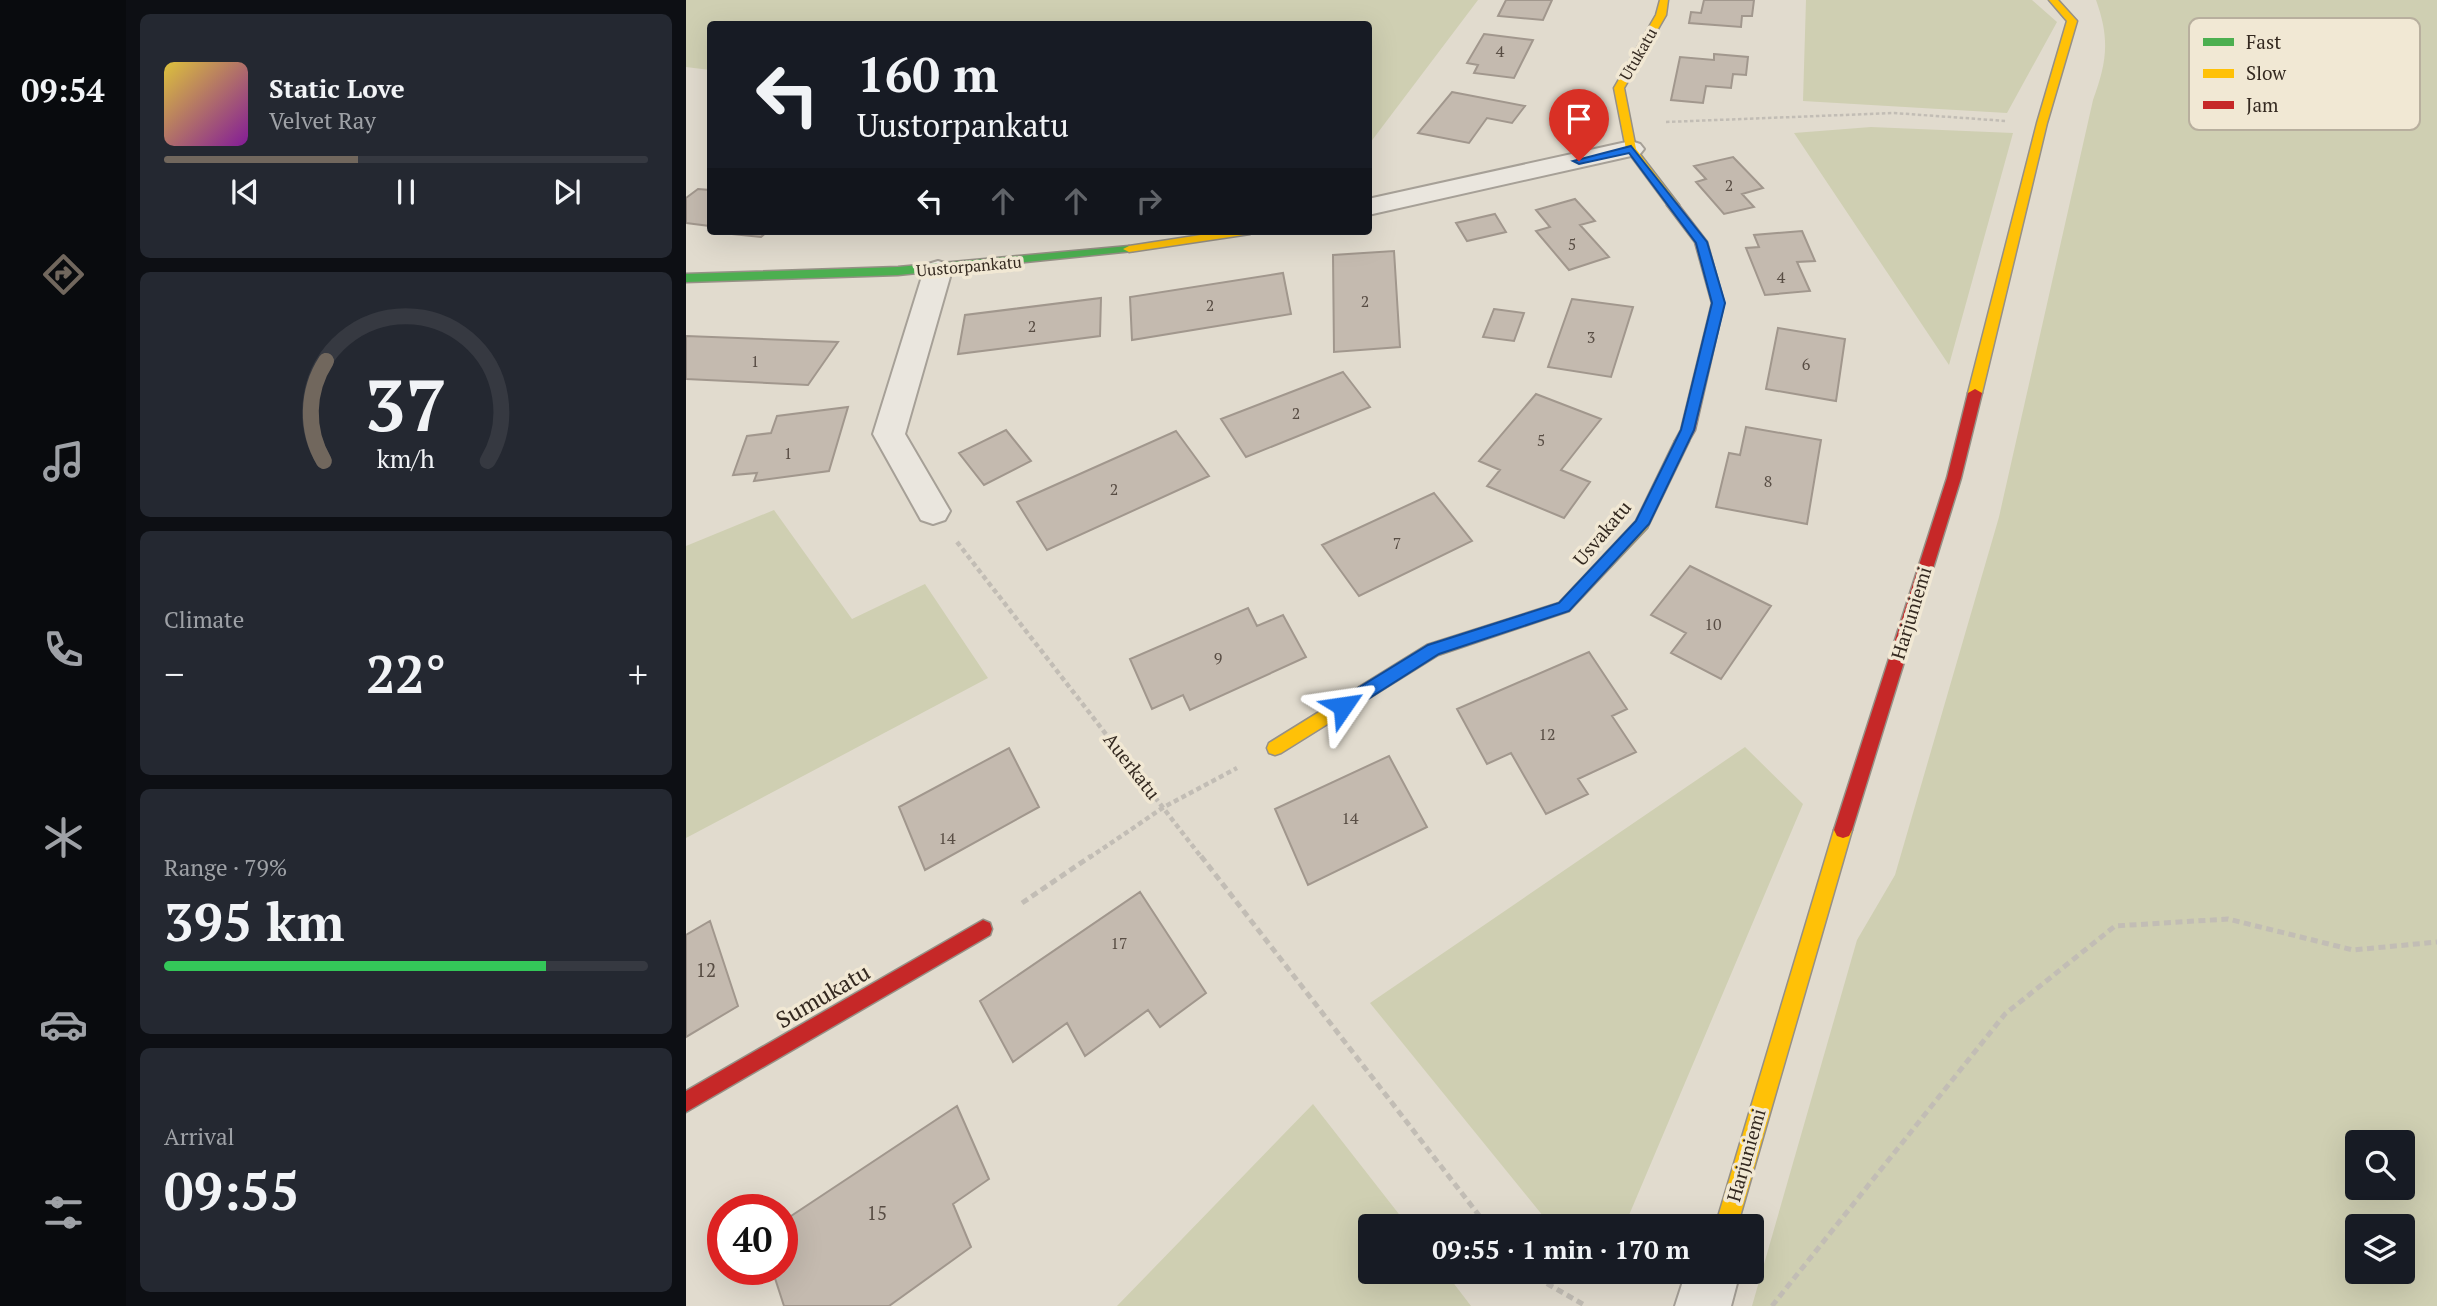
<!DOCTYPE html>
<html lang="en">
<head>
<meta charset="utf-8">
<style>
	body { margin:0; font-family:"PT Serif",serif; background:#242831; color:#f1f3f6; height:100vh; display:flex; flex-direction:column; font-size:26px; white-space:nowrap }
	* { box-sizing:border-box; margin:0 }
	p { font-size:23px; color:#9ea1a6 }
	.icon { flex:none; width:38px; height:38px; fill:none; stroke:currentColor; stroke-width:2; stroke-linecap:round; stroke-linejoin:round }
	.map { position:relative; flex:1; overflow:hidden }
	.panel { display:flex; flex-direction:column; gap:14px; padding:14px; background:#0d0f14; width:560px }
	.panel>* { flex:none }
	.hud { position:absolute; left:21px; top:21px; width:665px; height:214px; border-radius:7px; box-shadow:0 7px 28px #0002; background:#171b24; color:#f1f3f6; overflow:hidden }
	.buttons { position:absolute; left:1659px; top:1130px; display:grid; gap:14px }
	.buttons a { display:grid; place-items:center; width:70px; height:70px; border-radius:7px; background:#171b24; box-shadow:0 7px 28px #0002; font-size:35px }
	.speed { position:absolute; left:21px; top:1194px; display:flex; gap:14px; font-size:35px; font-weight:700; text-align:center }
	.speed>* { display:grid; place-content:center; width:91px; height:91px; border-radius:50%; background:#171b24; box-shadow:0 7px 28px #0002; line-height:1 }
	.speed .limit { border:10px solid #d22; background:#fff; color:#111 }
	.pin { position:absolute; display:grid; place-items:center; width:60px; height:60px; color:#fff; margin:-72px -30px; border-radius:50% 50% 50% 0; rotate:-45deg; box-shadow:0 0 7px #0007 }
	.pin .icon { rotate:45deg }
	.me { position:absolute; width:77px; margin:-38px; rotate:58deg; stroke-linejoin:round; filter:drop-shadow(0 0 5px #0008) }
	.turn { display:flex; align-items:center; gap:24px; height:147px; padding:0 35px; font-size:32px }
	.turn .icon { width:91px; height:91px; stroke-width:2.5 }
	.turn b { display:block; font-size:49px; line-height:60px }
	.lanes { display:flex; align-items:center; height:66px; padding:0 35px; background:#0003; justify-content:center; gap:35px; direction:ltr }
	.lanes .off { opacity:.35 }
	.big { font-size:52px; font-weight:700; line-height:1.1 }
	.panel .tile { flex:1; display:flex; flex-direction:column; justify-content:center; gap:10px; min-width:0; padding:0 24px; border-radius:10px; background:#242831 }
	.panel .dial { align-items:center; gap:0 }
	.dial svg { height:182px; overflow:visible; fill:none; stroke:#363941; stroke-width:7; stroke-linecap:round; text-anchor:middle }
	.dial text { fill:#f1f3f6; stroke:none }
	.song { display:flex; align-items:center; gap:21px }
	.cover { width:84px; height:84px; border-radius:10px; background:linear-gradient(135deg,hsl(50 70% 55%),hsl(290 70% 35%)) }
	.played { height:7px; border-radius:4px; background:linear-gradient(90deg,#71675d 40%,#363941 40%) }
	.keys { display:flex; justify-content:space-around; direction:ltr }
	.heat { display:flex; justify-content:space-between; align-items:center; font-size:38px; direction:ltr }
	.charge { height:10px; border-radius:5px; background:linear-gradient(90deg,#34c759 79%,#363941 0) }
	.trip { position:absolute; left:672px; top:1214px; width:406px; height:70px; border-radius:7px; background:#171b24; box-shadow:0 7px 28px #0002; font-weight:700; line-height:70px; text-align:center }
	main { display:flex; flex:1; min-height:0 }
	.dock { display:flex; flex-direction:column; width:126px; justify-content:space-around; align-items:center; background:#090b0e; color:#9ea1a6 }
	.dock .icon { width:49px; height:49px }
	.dock .active { color:#71675d }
	.dock b { font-size:32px; color:#f1f3f6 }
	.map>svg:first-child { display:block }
</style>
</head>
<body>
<main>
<nav class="dock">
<b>09:54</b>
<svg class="icon active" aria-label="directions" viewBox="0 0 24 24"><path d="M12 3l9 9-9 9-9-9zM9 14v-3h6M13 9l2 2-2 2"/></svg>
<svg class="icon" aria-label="music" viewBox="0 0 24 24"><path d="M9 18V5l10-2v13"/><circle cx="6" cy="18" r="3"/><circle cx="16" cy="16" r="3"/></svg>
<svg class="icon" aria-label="phone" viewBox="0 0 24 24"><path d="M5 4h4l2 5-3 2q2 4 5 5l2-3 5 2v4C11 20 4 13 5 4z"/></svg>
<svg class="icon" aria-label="climate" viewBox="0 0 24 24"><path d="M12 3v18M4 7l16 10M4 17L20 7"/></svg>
<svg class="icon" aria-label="car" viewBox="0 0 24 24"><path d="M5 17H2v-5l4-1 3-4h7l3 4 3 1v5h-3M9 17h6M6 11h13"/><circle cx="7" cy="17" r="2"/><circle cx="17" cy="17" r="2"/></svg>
<svg class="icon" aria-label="filters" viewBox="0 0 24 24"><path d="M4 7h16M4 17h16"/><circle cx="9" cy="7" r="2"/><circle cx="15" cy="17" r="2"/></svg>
</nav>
<section class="panel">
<div class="tile">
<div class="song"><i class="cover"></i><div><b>Static Love</b><p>Velvet Ray</p></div></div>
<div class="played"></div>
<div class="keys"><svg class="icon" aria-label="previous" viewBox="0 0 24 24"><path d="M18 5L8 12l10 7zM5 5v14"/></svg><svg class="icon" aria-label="pause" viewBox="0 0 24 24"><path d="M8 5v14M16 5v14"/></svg><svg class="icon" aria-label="next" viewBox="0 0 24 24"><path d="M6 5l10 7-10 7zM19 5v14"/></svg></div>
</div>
<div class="tile dial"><svg viewBox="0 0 100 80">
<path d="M14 69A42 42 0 1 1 86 69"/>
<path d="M14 69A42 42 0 0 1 15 25" stroke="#71675d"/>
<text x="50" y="56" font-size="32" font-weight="700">37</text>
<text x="50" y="72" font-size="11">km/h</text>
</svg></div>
<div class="tile"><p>Climate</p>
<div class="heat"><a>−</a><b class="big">22°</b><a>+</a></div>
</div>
<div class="tile"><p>Range · 79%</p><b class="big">395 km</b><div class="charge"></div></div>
<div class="tile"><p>Arrival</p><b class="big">09:55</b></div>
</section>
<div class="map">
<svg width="1751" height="1306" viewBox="0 0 1751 1306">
	<rect width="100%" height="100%" fill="#e1dbce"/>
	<!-- green -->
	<path fill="#cfcfb2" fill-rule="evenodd" d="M 0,0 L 792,0 L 684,143 L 682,24 L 24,24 L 24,70 L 0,67 Z
		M 1120,0 L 1346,0 L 1371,22 L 1321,113 L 1117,101 Z
		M 1410,0 L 1751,0 L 1751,1306 L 1066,1306 L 1171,940 L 1209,875 L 1313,517 L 1407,100 C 1421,62 1424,39 1410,0 ZM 1671,1143 L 1717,1143 L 1717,1188 L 1671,1188 ZM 1671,1227 L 1717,1227 L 1717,1272 L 1671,1272 Z
		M 1185,127 L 1327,133 L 1263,365 L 1108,133 Z
		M 88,510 L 166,619 L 239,584 L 302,678 L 0,838 L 0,546 Z
		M 1059,747 L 1117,804 L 938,1227 L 866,1227 L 684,1003 Z
		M 627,1104 L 723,1227 L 684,1227 L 684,1272 L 759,1272 L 785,1306 L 431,1306 Z"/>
	<!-- building -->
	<path fill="#c4baaf" stroke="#a1978d" stroke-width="2" d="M 820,0 L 866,0 L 857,20 L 812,16 Z
		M 1018,0 L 1068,0 L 1066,16 L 1056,16 L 1055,27 L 1003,23 L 1005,12 L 1015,13 Z
		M 798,34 L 847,40 L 828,78 L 788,73 L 792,65 L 781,63 Z
		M 1028,54 L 1062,57 L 1060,75 L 1047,74 L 1045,88 L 1020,86 L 1017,103 L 985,100 L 994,57 L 1028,60 Z
		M 766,92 L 839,106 L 826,123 L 801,118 L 783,143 L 732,133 Z
		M 1047,157 L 1077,188 L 1056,194 L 1068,207 L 1038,214 L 1010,182 L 1020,179 L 1008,166 Z
		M 12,189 L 24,190 L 24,226 L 0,223 L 0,198 Z
		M 889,199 L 909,221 L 894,225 L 923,257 L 883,270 L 850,231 L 864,227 L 850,210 Z
		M 809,214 L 820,232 L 781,241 L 770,223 Z
		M 36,231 L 82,231 L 75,237 L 35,233 Z
		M 1116,231 L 1129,261 L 1111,262 L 1124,291 L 1079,295 L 1060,248 L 1073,247 L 1068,235 Z
		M 708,251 L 714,347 L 648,352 L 647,255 Z
		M 597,273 L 605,314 L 446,340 L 444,297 Z
		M 415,298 L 414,336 L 272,354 L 279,315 Z
		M 886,299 L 947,307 L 925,377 L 862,367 Z
		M 808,309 L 838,313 L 828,341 L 797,337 Z
		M 1092,328 L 1159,339 L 1150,401 L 1080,389 Z
		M 0,336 L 152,342 L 122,385 L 0,379 Z
		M 657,372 L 684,407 L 560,457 L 535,419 Z
		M 850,394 L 915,419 L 875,470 L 904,482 L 878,518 L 801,486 L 814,470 L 793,461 Z
		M 162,407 L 143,471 L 68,481 L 71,473 L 47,475 L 61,436 L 85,433 L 91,416 Z
		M 1060,427 L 1135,440 L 1121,524 L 1030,507 L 1043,453 L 1054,455 Z
		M 320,430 L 345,461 L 298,485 L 273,453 Z
		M 490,431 L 523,476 L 361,550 L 331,502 Z
		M 748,493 L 786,541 L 673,596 L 636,545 Z
		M 1004,566 L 1085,606 L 1035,679 L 985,653 L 1000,633 L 965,615 Z
		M 562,608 L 571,626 L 597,615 L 620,657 L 504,710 L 497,695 L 466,709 L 444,659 Z
		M 903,652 L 941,709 L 926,716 L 950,752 L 892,779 L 902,794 L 860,814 L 825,753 L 801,764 L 771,709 Z
		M 323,748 L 353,807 L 239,870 L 213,807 Z
		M 703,756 L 741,827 L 622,885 L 589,809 Z
		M 454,892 L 520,993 L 474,1027 L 462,1010 L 399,1056 L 381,1023 L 327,1062 L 294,1001 Z
		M 24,921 L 52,1006 L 0,1037 L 0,935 Z
		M 271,1106 L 303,1179 L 267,1204 L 285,1247 L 203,1306 L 98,1306 L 86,1269 L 96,1269 L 96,1222 Z"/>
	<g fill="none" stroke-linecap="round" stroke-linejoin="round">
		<defs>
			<path id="street" d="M 945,141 L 954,144 L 958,149 L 954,154 L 682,215 L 682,199 Z
				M 252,261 L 262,264 L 266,270 L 219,434 L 264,511 L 259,520 L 247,524 L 235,520 L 187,434 L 238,270 L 242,264 Z
				M 1000,1272 L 1054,1272 L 1045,1306 L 989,1306 Z"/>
			<path id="fast" d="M 443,246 L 449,249 L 447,251 L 212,275 L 0,282 L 0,274 L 212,267 Z"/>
			<path id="slow" d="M 974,0 L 982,0 L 980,15 L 938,88 L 950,149 L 993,205 L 987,208 L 983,207 L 940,149 L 928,88 L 970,15 Z
				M 1363,0 L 1372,0 L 1391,21 L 1361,123 L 1296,393 L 1289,397 L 1282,393 L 1351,123 L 1381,21 Z
				M 541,231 L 570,231 L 564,234 L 443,252 L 437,249 L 443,246 Z
				M 996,436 L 1003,441 L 961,528 L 883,611 L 752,655 L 595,753 L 589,755 L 583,753 L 581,748 L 583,743 L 741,645 L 873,603 L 950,521 L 989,441 Z
				M 1157,822 L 1163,824 L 1166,830 L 1051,1227 L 1029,1227 L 1148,830 L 1151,824 Z"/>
			<path id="jam" d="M 983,203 L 991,203 L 1021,242 L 1038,303 L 1009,430 L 1001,444 L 996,446 L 989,441 L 995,430 L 1026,303 L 1009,242 L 981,205 Z
				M 1289,389 L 1296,393 L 1275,478 L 1166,830 L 1163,836 L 1157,838 L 1151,836 L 1148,830 L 1261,478 L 1282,393 Z
				M 297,920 L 304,923 L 306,929 L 304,935 L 0,1112 L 0,1091 Z"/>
		</defs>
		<!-- street casing -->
		<use href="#street" stroke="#a6a097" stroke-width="4"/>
		<!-- fast casing -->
		<use href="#fast" stroke="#969086" stroke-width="3"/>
		<!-- slow casing -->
		<use href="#slow" stroke="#969086" stroke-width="3"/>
		<!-- jam casing -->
		<use href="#jam" stroke="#969086" stroke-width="3"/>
		<!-- path-far2 -->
		<path stroke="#c2bdb5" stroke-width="2.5" stroke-dasharray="3.5 2.5" stroke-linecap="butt" d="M 980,122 L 1208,113 L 1320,121"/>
		<!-- path-far1 -->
		<path stroke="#c2bdb5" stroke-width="4.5" stroke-dasharray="5 3.5" stroke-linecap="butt" d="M 271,542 L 516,858
			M 403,858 L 478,807 L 551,768"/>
		<!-- path -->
		<path stroke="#c2bdb5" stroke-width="5" stroke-dasharray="7 4.5" stroke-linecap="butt" d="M 515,856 L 802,1227
			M 336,903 L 405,856
			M 841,1272 L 900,1306
			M 1086,1306 L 1319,1014 L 1429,926 L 1542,919 L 1667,950 L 1751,942"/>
		<!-- street -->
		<use href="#street" fill="#eae6de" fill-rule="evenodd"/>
		<!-- fast -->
		<use href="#fast" fill="#4caf50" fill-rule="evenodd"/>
		<!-- slow -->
		<use href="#slow" fill="#ffc107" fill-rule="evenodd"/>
		<!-- jam -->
		<use href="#jam" fill="#c62828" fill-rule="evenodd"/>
	</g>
	<!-- route -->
	<path fill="#1a73e8" stroke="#114b97" stroke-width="2" d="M 945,146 L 1021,242 L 1039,303 L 1008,430 L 963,524 L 883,611 L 753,654 L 663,711 L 651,711 L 651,701 L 742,645 L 873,603 L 950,521 L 995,430 L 1026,303 L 1010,243 L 943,153 L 893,164 L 887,161 Z"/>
	<g text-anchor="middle" stroke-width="7" stroke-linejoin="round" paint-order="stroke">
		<!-- number labels -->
		<g font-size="16" fill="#584d44">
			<text x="814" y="57">4</text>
			<text x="1043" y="191">2</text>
			<text x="886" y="250">5</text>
			<text x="1095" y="283">4</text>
			<text x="679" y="307">2</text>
			<text x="524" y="311">2</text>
			<text x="346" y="332">2</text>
			<text x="905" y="343">3</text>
			<text x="69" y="367">1</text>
			<text x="1120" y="370">6</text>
			<text x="610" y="419">2</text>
			<text x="855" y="446">5</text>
			<text x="102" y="459">1</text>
			<text x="1082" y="487">8</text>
			<text x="428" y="495">2</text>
			<text x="711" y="549">7</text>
			<text x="1027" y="630">10</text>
			<text x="532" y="664">9</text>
			<text x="861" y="740">12</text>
			<text x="664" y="824">14</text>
			<text x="261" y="844">14</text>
			<text x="433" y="949">17</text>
		</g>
		<!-- far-street labels -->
		<g font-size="16" fill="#342920" stroke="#f1e8d4">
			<text transform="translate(952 54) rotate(-60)" y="6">Utukatu</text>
			<text transform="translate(283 266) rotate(-5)" y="6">Uustorpankatu</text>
		</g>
		<!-- street labels -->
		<g font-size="19" fill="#342920" stroke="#f1e8d4">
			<text transform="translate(916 533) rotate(-50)" y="7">Usvakatu</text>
			<text transform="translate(1225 613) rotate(-73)" y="7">Harjuniemi</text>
			<text transform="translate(446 766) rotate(52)" y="7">Auerkatu</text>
			<text transform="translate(1060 1155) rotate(-74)" y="7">Harjuniemi</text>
		</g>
		<!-- near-number labels -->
		<g font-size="19" fill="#584d44">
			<text x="20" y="977">12</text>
			<text x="191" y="1220">15</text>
		</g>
		<!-- near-street labels -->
		<g font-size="23" fill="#342920" stroke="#f1e8d4">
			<text transform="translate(137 996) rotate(-30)" y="8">Sumukatu</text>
		</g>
	</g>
	<!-- legend -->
	<rect x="1503" y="18" width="231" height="112" rx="10" fill="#f1e8d4" stroke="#b8af9e" stroke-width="2"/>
	<rect x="1517" y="38" width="31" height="8" fill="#4caf50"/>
	<rect x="1517" y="69" width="31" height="9" fill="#ffc107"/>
	<rect x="1517" y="101" width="31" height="8" fill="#c62828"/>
	<g font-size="19" fill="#342920">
		<text x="1560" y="49">Fast</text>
		<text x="1560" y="80">Slow</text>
		<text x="1560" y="112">Jam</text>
	</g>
</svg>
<div class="buttons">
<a><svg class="icon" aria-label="search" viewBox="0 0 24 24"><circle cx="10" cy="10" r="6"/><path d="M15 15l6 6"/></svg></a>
<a><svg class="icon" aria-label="layers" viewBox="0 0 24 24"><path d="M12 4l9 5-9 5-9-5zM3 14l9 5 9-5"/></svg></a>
</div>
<div class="speed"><div class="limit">40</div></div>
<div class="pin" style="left:893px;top:161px;background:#d93025"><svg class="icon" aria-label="arrive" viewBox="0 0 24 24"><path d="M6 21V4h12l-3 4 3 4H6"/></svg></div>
<svg class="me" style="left:657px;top:706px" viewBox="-20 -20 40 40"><path d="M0-17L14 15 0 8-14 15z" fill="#1a73e8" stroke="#fff" stroke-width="4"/></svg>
<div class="trip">09:55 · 1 min · 170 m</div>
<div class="hud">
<div class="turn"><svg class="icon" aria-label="left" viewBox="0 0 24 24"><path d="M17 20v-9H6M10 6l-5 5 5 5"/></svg><div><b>160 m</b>Uustorpankatu</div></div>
<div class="lanes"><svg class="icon" aria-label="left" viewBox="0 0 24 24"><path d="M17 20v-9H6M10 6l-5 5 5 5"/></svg><svg class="icon off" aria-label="ahead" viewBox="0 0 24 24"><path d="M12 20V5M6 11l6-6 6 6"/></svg><svg class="icon off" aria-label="ahead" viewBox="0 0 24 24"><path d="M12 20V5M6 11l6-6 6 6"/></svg><svg class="icon off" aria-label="right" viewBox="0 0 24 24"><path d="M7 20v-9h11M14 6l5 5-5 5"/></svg></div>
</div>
</div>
</main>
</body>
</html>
